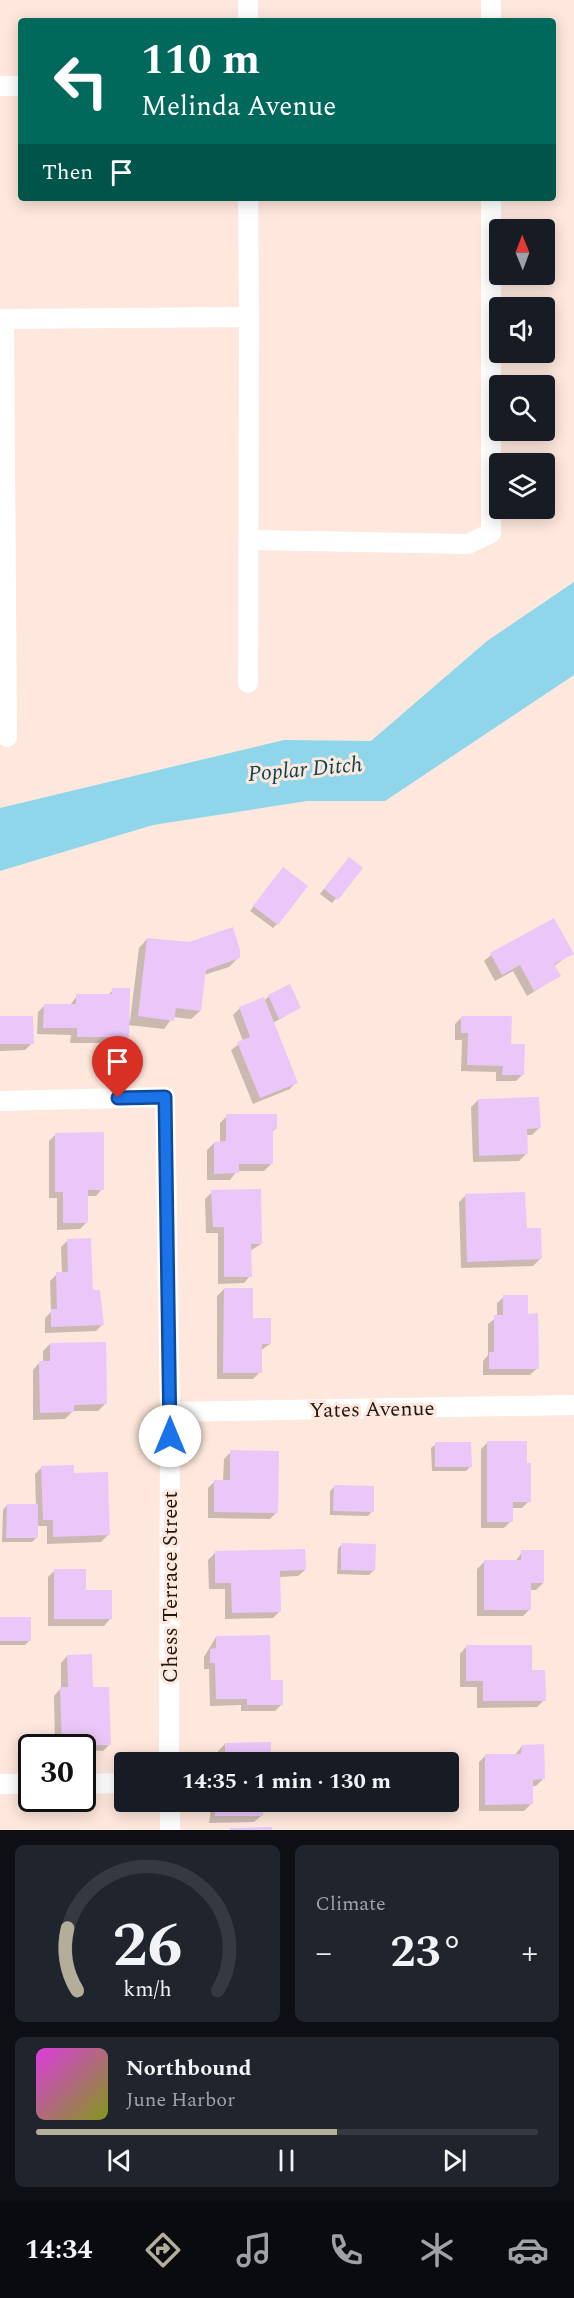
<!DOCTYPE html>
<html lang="en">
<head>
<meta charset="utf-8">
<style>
	body { margin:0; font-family:Spectral,serif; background:#20242c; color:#f1f3f6; height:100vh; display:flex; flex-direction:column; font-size:22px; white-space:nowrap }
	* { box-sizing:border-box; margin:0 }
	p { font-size:20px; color:#9ea1a6 }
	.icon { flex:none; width:33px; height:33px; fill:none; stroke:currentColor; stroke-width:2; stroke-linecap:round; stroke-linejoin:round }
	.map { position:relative; height:1830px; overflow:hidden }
	.panel { display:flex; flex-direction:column; gap:15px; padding:15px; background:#0d0f14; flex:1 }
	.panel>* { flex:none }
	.hud { position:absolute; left:18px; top:18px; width:538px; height:183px; border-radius:6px; box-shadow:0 3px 15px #0003; background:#00695c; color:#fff; overflow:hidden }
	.needle { width:39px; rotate:359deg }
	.buttons { position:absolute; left:489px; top:219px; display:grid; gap:12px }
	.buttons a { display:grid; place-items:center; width:66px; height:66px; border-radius:6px; background:#171b24; box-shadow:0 3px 15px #0003; font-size:30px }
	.speed { position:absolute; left:18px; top:1734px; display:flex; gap:12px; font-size:30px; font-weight:700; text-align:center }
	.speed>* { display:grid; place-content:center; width:78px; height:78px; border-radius:50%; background:#171b24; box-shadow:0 3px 15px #0003; line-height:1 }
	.speed .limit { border:3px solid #111; border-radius:9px; background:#fff; color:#111 }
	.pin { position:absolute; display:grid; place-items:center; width:51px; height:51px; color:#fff; margin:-62px -26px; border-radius:50% 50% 50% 0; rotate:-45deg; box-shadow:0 0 6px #0007 }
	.pin .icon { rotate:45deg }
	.me { position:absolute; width:66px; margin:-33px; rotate:0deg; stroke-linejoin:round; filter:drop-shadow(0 0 4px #0008) }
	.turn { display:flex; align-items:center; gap:21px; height:126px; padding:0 24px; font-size:27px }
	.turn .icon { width:78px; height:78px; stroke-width:2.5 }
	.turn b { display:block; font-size:42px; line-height:51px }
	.then { display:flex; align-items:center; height:57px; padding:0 24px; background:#0003; gap:12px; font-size:22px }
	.big { font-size:45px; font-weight:700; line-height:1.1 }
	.panel .widget { flex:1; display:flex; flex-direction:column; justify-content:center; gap:9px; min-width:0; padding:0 21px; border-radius:9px; background:#20242c }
	.panel .dial { align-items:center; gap:0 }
	.dial svg { height:156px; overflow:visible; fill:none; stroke:#363941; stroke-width:7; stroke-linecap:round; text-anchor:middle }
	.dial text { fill:#f1f3f6; stroke:none }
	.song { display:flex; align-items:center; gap:18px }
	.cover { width:72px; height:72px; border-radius:9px; background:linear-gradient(135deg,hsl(300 70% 55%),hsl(70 70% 35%)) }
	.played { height:6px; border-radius:3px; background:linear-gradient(90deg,#b3ae99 60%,#363941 60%) }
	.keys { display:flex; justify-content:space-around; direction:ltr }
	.heat { display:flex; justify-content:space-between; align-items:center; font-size:33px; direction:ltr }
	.panel .tiles { flex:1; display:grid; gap:15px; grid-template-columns:1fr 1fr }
	.widget:last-child { grid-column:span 2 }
	.trip { position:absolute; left:114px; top:1752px; width:345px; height:60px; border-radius:6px; background:#171b24; box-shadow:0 3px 15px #0003; font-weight:700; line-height:60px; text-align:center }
	.menu { display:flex; height:96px; justify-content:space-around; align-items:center; background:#090b0e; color:#9ea1a6 }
	.menu .icon { width:42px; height:42px }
	.menu .active { color:#b3ae99 }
	.menu b { font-size:27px; color:#f1f3f6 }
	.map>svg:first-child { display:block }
</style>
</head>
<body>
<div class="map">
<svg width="574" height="1830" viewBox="0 0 574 1830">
	<rect width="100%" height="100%" fill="#fee7dc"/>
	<!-- water -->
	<path fill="#8fd6eb" d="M 574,582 L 574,675 L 385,801 L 307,801 L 153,825 L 0,871 L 0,808 L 284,740 L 371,741 L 487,641 Z"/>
	<!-- shadow -->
	<path fill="#0003" d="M 345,863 L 361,868 L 332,903 L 320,894 Z
		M 279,873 L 277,924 L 273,928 L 250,911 Z
		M 553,920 L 572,953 L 554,966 L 559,976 L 527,996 L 513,971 L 495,981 L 484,961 L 491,955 Z
		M 147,939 L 238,958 L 229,967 L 204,975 L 200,1011 L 191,1019 L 173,1017 L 164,1029 L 128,1025 L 128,1036 L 121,1043 L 70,1043 L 71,1035 L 37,1034 L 38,1012 L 45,1005 L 70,1005 L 77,996 L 107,996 L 113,990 L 130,1021 L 139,948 Z
		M 269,996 L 299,1008 L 273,1023 L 296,1082 L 290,1089 L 253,1104 L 231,1050 L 243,1041 L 233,1015 L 240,1008 L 264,1001 Z
		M 0,1006 L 0,1018 L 32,1043 L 25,1050 L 0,1051 Z
		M 462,1017 L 509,1045 L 523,1074 L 516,1081 L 496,1081 L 496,1072 L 461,1071 L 462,1040 L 455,1040 L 455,1024 Z
		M 478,1100 L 539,1128 L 532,1135 L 526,1135 L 526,1154 L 519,1161 L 473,1162 L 471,1107 Z
		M 227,1116 L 276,1128 L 271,1133 L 271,1164 L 264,1171 L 237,1171 L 230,1180 L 207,1180 L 207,1150 L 214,1143 L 220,1143 L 220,1123 Z
		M 56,1134 L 102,1189 L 96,1196 L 86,1196 L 86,1223 L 80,1229 L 57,1230 L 57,1198 L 49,1198 L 49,1141 Z
		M 212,1192 L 261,1244 L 250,1251 L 250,1276 L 244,1283 L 218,1284 L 218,1233 L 206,1233 L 205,1199 Z
		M 466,1195 L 525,1230 L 540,1259 L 533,1266 L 461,1268 L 459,1202 Z
		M 68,1240 L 103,1324 L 96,1331 L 45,1333 L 45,1318 L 51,1312 L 50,1281 L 57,1274 L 62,1274 L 61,1247 Z
		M 224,1289 L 270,1344 L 260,1351 L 260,1372 L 253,1379 L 217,1379 L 217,1296 Z
		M 504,1297 L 527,1315 L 537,1368 L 530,1375 L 483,1375 L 483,1361 L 488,1355 L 488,1324 L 497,1317 L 497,1303 Z
		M 50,1344 L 105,1404 L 98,1411 L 73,1411 L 65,1419 L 33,1420 L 33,1370 L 39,1363 L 43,1363 L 43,1351 Z
		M 488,1442 L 529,1501 L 522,1508 L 511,1508 L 511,1521 L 504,1528 L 481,1528 L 481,1449 Z
		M 436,1444 L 470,1467 L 466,1471 L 432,1471 L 431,1448 Z
		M 231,1452 L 277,1512 L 270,1519 L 208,1518 L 208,1488 L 215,1481 L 223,1482 L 224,1459 Z
		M 42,1467 L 73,1474 L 108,1535 L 101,1542 L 47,1544 L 47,1526 L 36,1526 L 36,1538 L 32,1542 L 2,1542 L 3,1510 L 7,1505 L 36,1506 L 35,1474 Z
		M 335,1486 L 372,1511 L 368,1516 L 330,1515 L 330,1491 Z
		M 342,1544 L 374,1570 L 369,1575 L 337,1574 L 338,1549 Z
		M 522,1552 L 543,1583 L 536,1590 L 530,1590 L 530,1609 L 523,1616 L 477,1616 L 477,1569 L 484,1562 L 515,1562 Z
		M 215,1553 L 305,1570 L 298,1576 L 279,1577 L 280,1611 L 273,1618 L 225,1619 L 225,1589 L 209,1589 L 208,1560 Z
		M 55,1570 L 84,1591 L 110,1619 L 104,1626 L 48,1626 L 48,1577 Z
		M 0,1619 L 29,1641 L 25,1645 L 0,1645 Z
		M 216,1637 L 269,1682 L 282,1704 L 275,1711 L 241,1711 L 241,1705 L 210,1706 L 209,1669 L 204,1669 L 204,1657 Z
		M 466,1647 L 531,1672 L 544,1700 L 537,1707 L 477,1708 L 477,1687 L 460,1687 L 460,1654 Z
		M 67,1656 L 92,1689 L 110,1744 L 103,1751 L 55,1748 L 54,1696 L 61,1688 L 61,1663 Z
		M 225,1744 L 270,1758 L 265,1762 L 218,1762 L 218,1751 Z
		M 522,1746 L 543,1779 L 536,1786 L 531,1786 L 531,1804 L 524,1811 L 479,1811 L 479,1762 L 486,1755 L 515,1755 Z
		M 212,1802 L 261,1802 L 261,1816 L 254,1822 L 209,1823 Z"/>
	<!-- building -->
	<path fill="#eac7f8" d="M 349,857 L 363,868 L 338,900 L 324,889 Z
		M 283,867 L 308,886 L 278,925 L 253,906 Z
		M 554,918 L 574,954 L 554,964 L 561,976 L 534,991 L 520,965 L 502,975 L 490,953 Z
		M 233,927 L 240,950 L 240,958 L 206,970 L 201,1011 L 176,1008 L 174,1021 L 138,1016 L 147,938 L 189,942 Z
		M 290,984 L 301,1008 L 279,1019 L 268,995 Z
		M 112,988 L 130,988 L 129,1037 L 77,1037 L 77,1028 L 43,1028 L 44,1004 L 76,1004 L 76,994 L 112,994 Z
		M 264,997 L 298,1083 L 260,1098 L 237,1042 L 250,1037 L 239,1007 Z
		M 0,1016 L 33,1016 L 34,1044 L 0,1044 Z
		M 461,1016 L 512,1016 L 511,1044 L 525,1044 L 524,1075 L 502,1075 L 503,1066 L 467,1065 L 468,1033 L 461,1033 Z
		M 539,1097 L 541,1128 L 527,1129 L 528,1154 L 479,1156 L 478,1099 Z
		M 226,1114 L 277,1114 L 277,1129 L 273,1129 L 273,1164 L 239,1164 L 239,1173 L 214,1174 L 214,1142 L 226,1141 Z
		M 104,1132 L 104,1190 L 88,1190 L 88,1223 L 63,1223 L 63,1192 L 55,1192 L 55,1133 Z
		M 261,1189 L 262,1244 L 251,1244 L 252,1277 L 224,1277 L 224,1227 L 213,1227 L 211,1190 Z
		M 525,1192 L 527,1228 L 541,1228 L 542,1259 L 467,1262 L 465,1194 Z
		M 91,1238 L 93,1290 L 100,1290 L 104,1325 L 51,1327 L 51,1309 L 57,1309 L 56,1272 L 68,1272 L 67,1239 Z
		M 224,1288 L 253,1288 L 253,1318 L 271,1318 L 271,1344 L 262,1344 L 262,1373 L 223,1373 Z
		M 503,1295 L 528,1295 L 528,1314 L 538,1313 L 539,1369 L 489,1369 L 489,1352 L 494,1352 L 494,1315 L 503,1315 Z
		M 106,1342 L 107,1404 L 74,1405 L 74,1412 L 40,1413 L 39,1361 L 50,1361 L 50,1343 Z
		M 487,1441 L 527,1441 L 527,1463 L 531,1463 L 531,1502 L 513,1502 L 513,1522 L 487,1522 Z
		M 435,1442 L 471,1442 L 472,1467 L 435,1467 Z
		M 230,1450 L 279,1451 L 278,1513 L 214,1512 L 214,1480 L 230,1480 Z
		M 74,1465 L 74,1473 L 108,1472 L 110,1535 L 53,1537 L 53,1520 L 43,1520 L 41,1466 Z
		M 334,1485 L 374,1486 L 374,1512 L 333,1511 Z
		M 7,1504 L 38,1504 L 38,1538 L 6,1538 Z
		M 341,1543 L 376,1544 L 375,1571 L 341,1570 Z
		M 305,1549 L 306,1570 L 280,1571 L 281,1612 L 232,1613 L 231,1583 L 215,1583 L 215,1551 Z
		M 521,1550 L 544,1550 L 544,1583 L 531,1583 L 531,1610 L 484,1610 L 484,1560 L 521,1560 Z
		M 54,1569 L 86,1569 L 86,1590 L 112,1590 L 112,1619 L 54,1619 Z
		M 0,1617 L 31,1617 L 31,1641 L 0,1641 Z
		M 270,1635 L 271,1680 L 283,1680 L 283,1705 L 247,1705 L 247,1699 L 216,1699 L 215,1663 L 210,1663 L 210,1649 L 216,1648 L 216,1636 Z
		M 466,1645 L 532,1645 L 532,1670 L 545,1670 L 546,1701 L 483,1701 L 483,1681 L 466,1681 Z
		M 92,1654 L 93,1687 L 109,1687 L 111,1745 L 62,1746 L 60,1687 L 68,1687 L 67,1655 Z
		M 271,1742 L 271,1759 L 263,1759 L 263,1762 L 225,1762 L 225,1743 Z
		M 544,1744 L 545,1779 L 533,1780 L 533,1804 L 485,1805 L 485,1754 L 521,1754 L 522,1745 Z
		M 215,1802 L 263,1802 L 263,1816 L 215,1816 Z
		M 272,1827 L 272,1830 L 230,1830 L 230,1828 Z"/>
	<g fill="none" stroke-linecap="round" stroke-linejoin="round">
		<!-- street -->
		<path stroke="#fff" stroke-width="20" d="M 248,0 L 248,21
			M 491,0 L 491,21
			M 0,86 L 21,86
			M 0,319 L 249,317 L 248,198
			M 4,319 L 7,737
			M 248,540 L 468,544 L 491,533 L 491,198
			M 248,683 L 249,317
			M 0,1101 L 165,1097 L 170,1412 L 169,1762
			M 170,1412 L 574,1405
			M 0,1784 L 32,1784
			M 82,1784 L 124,1783
			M 170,1802 L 170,1830"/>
	</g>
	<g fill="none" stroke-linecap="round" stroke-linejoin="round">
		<defs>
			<path id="route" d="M 118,1098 L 165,1097 L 170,1436"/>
		</defs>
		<!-- route casing -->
		<use href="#route" stroke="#114b97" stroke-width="15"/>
		<!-- route -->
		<use href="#route" stroke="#1a73e8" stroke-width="10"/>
	</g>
	<g text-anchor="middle" stroke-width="6" stroke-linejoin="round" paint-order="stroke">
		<!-- street labels -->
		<g font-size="21" fill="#211713" stroke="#fee7dc">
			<text transform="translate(372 1409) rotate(-1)" y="7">Yates Avenue</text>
			<text transform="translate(170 1587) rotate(-90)" y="7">Chess Terrace Street</text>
		</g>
		<!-- water labels -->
		<g font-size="22" font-style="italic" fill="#064756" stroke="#fee7dc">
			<text transform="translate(305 768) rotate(-5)" y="8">Poplar Ditch</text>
		</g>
	</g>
</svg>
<div class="buttons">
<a><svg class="needle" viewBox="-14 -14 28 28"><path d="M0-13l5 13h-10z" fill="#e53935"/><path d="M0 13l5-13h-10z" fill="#9ea1a6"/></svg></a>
<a><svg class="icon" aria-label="sound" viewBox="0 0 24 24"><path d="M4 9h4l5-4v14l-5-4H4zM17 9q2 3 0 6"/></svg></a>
<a><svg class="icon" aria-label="search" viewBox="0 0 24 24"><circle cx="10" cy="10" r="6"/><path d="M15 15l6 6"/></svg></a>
<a><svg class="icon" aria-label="layers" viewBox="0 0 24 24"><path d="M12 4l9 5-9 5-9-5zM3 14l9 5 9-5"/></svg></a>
</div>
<div class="speed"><div class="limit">30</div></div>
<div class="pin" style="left:118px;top:1098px;background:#d93025"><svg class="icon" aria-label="arrive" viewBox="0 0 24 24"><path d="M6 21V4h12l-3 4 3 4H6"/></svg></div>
<svg class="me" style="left:170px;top:1436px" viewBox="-20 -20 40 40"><circle r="19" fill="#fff"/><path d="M0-13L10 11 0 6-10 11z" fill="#1a73e8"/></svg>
<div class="trip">14:35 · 1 min · 130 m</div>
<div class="hud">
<div class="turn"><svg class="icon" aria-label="left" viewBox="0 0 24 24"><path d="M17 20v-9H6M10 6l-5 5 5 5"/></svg><div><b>110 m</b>Melinda Avenue</div></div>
<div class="then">Then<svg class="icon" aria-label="arrive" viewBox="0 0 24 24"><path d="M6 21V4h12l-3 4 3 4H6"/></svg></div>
</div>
</div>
<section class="panel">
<div class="tiles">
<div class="widget dial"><svg viewBox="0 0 100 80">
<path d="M14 69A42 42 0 1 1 86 69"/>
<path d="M14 69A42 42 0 0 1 9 37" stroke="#b3ae99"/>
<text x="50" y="56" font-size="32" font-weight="700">26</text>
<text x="50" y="72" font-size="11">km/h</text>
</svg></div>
<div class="widget"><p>Climate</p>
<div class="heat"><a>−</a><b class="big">23°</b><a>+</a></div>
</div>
<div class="widget">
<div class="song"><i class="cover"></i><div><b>Northbound</b><p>June Harbor</p></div></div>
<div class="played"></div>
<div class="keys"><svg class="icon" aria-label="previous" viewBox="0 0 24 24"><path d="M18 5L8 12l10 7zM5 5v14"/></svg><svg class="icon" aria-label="pause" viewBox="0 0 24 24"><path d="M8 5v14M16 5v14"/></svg><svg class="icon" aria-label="next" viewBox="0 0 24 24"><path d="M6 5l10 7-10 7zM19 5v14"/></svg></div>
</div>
</div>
</section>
<nav class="menu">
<b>14:34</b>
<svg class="icon active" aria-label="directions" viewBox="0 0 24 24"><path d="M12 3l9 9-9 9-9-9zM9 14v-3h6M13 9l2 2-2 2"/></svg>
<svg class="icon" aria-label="music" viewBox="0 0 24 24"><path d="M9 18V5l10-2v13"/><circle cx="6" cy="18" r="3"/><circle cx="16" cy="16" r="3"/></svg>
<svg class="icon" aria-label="phone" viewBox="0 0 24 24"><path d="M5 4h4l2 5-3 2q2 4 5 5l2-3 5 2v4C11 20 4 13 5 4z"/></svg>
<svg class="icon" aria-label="climate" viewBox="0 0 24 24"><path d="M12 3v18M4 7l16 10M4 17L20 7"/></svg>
<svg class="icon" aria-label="car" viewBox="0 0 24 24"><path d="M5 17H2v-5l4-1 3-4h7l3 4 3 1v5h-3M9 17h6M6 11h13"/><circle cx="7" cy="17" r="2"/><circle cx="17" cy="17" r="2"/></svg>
</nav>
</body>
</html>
